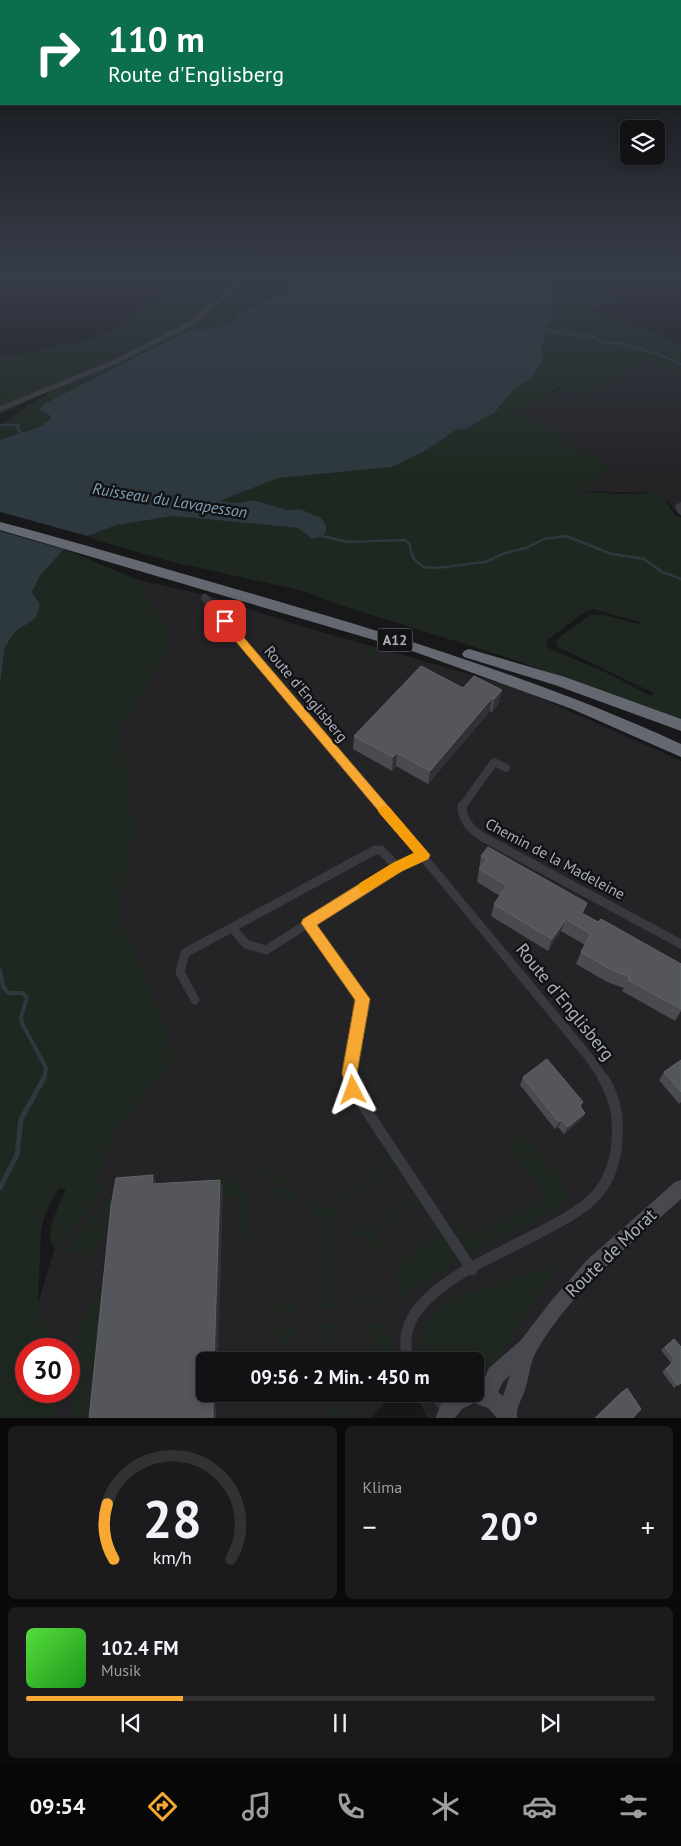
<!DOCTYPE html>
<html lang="de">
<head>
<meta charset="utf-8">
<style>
	body { margin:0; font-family:"PT Sans",sans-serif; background:#1b1b1d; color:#f1f3f6; height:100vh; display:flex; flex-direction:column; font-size:19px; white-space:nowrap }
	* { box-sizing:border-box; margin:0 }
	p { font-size:16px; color:#9c9ea0 }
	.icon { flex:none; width:28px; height:28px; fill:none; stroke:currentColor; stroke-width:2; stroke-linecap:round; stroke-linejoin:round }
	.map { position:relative; height:1418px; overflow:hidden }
	.sheet { display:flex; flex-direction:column; gap:8px; padding:8px; background:#0a0a0b; flex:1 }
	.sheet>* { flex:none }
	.top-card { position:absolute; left:0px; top:0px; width:681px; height:105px; box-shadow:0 2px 8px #0003,0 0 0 1px #313234; background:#0b6e4f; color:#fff; overflow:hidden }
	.tools { position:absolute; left:620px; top:120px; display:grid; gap:10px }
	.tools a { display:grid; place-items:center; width:45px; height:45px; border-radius:8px; background:#121214; box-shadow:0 2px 8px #0003,0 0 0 1px #313234; font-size:25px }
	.speed { position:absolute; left:15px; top:1338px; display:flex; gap:10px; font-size:25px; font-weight:700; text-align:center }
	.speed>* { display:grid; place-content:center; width:65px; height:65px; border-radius:50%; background:#121214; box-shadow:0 2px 8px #0003,0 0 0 1px #313234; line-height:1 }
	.speed .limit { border:8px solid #d22; background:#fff; color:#111 }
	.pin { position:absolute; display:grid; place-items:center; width:42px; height:42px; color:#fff; margin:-21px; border-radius:10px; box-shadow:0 2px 8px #0006 }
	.me { position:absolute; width:55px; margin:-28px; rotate:356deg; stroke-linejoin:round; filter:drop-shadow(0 0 4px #0008) }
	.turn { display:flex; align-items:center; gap:18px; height:105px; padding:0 25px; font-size:22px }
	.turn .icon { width:65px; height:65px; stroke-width:2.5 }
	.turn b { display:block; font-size:35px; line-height:42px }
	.big { font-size:38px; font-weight:600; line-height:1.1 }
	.sheet .tile { flex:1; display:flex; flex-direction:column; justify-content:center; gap:8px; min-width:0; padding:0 18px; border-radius:8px; background:#1b1b1d }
	.sheet .dial { align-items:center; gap:0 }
	.dial svg { height:130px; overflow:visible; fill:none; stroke:#313234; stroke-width:7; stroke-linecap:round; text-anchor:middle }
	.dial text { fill:#f1f3f6; stroke:none }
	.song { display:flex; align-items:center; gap:15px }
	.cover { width:60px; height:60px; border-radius:8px; background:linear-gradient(135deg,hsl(110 70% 55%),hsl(120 70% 35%)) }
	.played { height:5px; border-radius:2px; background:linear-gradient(90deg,#f7a832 25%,#313234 25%) }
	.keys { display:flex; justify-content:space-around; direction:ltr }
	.heat { display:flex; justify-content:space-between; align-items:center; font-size:28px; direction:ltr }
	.sheet .tiles { flex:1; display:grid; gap:8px; grid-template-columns:1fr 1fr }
	.tile:last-child { grid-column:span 2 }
	.trip { position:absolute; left:196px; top:1352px; width:288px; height:50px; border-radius:8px; background:#121214; box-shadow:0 2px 8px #0003,0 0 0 1px #313234; font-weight:600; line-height:50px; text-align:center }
	.dock { display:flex; height:80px; justify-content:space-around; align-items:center; background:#070708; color:#9c9ea0 }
	.dock .icon { width:35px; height:35px }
	.dock .on { color:#f7a832 }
	.dock b { font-size:22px; color:#f1f3f6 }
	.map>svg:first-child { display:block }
</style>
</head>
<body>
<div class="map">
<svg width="681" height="1419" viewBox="0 0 681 1419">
	<rect width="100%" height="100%" fill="#18181a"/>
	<!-- built -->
	<path fill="#242427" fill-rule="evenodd" d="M 629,360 L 681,360 L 681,514 L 676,511 L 660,493 L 578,491 L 608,468 L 511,410 Z
		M 138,580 L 210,596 L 304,627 L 518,688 L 681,761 L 681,1418 L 427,1418 L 421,1405 L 408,1395 L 391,1397 L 370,1418 L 55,1418 L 59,1391 L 69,1391 L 69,1349 L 55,1349 L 38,1303 L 60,1231 L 148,983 L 119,916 L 134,828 L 121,727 L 162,662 L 170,632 ZM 205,1361 L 475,1361 L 475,1394 L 205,1394 Z"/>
	<!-- green -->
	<path fill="#1f2820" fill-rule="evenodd" d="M 192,275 L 246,275 L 192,322 L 110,362 L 0,408 L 0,355 L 17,355 L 95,338 L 131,319 L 156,296 Z
		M 251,275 L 314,275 L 295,283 L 282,294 L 241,312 L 229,323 L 218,328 L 194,330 L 179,335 L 44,404 L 51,416 L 39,429 L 0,440 L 0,427 L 25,407 L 47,395 L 49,391 L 0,414 L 0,411 L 108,366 L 194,324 Z
		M 545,275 L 588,275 L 588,279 L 604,291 L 619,296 L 622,300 L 618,303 L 585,308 L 587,311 L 628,322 L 681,345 L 681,373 L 654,365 L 638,365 L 582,398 L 559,387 L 528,411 L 520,407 L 516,411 L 593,456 L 609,468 L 579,491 L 620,494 L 659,493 C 671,503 668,512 681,518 L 681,729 L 642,706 L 512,659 L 340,605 L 303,591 L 177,563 L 85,537 L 117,525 L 173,516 L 298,528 L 312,539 L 326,532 L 326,526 L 320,517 L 300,509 L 288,510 L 254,500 L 242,503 L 224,502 L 221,500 L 278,478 L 392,467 L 428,449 L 456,430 L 468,428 L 495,412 L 514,389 L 531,378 L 540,346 L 544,342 L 544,329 L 555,314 L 550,288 ZM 593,609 L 640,622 L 643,625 L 604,615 L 590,615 L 557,639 L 556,644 L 558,647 L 654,693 L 651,696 L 609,674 L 548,648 L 546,641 L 586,611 Z
		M 64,549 L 138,580 L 170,632 L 162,662 L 121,727 L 134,828 L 119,916 L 148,983 L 173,1049 L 174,1063 L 116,1128 L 96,1185 L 106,1188 L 55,1249 C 41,1236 61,1203 66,1188 L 58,1189 L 45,1214 L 41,1230 L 38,1302 L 55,1349 L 26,1349 L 26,1391 L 59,1391 L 55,1418 L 0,1419 L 0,684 L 5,647 L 15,632 L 36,618 L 39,605 L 32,592 L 40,576 Z
		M 363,644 L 378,648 L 370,661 L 293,697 L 291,695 L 292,692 L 306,686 L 308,688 L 365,662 L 363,660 L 370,657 L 361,648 Z
		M 523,1134 L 550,1167 L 555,1167 L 558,1169 L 558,1175 L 568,1196 L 567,1202 L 490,1246 L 483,1232 L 547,1198 L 508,1145 Z
		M 385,1150 L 402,1175 L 401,1177 L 393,1166 L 333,1208 L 339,1218 L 327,1220 L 330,1301 L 341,1301 L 341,1303 L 339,1306 L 317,1308 L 314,1303 L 325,1302 L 321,1214 L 311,1215 L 311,1206 L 317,1201 L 323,1210 L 390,1162 L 384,1151 Z
		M 254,1159 L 260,1171 L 290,1177 L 295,1184 L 290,1187 C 277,1182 259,1178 252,1165 Z
		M 215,1176 L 223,1176 L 245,1190 L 245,1234 L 255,1234 L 253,1236 L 243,1237 L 240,1235 L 240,1197 L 222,1199 L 212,1190 Z
		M 409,1185 L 426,1212 L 425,1214 L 416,1202 L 377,1232 L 383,1242 L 381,1247 L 369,1248 L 372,1298 L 383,1298 L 384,1300 L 382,1303 L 360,1304 L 357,1300 L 368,1299 L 364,1236 L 353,1236 L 352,1229 L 360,1223 L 366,1233 L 414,1198 L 407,1187 Z
		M 280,1187 L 293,1191 L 296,1196 L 295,1199 L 285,1200 L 288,1305 L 298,1304 L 298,1307 L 296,1310 L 274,1312 L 271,1306 L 284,1305 L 281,1194 L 270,1195 L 271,1189 Z
		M 120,1197 L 116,1215 L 88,1260 L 75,1253 L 63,1251 L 108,1198 Z
		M 456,1218 L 466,1232 L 481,1236 L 487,1247 L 478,1253 L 468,1248 L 452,1222 L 452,1220 Z
		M 432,1225 L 436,1226 C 444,1238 457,1252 452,1267 L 414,1288 L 405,1297 L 402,1297 C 394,1285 395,1263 400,1252 L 406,1260 L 439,1235 Z
		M 561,1263 L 490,1371 L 475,1379 L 475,1361 L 424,1361 C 411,1337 430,1313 449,1299 Z
		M 110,1271 L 98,1396 L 83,1418 L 70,1419 L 82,1320 Z
		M 377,1323 C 395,1334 393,1342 395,1361 L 373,1361 L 371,1328 L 359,1329 L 359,1327 L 362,1324 Z
		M 340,1325 L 343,1331 L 332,1332 L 333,1361 L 328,1361 L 327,1332 L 315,1333 L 315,1330 L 318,1326 Z
		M 297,1328 L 299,1334 L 288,1335 L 288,1361 L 283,1361 L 283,1335 L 271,1336 L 272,1333 L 274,1330 Z
		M 329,1394 L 334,1394 L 335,1410 L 347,1408 L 347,1415 L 343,1418 L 326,1418 L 330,1418 Z"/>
	<!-- water -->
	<path fill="#2d383f" d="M 314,275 L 545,275 L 550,288 L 555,314 L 544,329 L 544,342 L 540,346 L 543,351 L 542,362 L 531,378 L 514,389 L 495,412 L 468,428 L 456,430 L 428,449 L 392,467 L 278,478 L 222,500 L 224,502 L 242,503 L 253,500 L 288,510 L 300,509 L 320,517 L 326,525 L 326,532 L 322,536 L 312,539 L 298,528 L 173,516 L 117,525 L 85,537 L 64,549 L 40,576 L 32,592 L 40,605 L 36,618 L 15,632 L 5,647 L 0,684 L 0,440 L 43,426 L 44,423 L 50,419 L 51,416 L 40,410 L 44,404 L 179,335 L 194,330 L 218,328 L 229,323 L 241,312 L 282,294 L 295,283 Z"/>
	<!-- pier -->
	<path fill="#18181a" d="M 0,512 L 91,537 L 66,550 L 0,531 Z"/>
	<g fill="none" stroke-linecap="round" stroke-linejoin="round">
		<!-- stream-far3 -->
		<path stroke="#2d383f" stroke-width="2" d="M 544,329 L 580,336 L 588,335 L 602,342 L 623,344 L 658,354 L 681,364"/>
		<!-- stream-far2 -->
		<path stroke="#2d383f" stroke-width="2.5" d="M 0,425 L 19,425 L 17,429 L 23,434
			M 319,535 L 347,542 L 405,540 L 409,543 L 413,558 L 423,567 L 437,568 L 485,562 L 505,553 L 526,548 L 544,539 L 566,536 L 612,554 L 644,559 L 662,572 L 681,579"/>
		<!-- stream-far1 -->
		<path stroke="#2d383f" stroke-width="4" d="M 0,970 L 3,987 L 9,993 L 23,993 L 27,998 L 21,1017 L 22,1023 L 46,1068 L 44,1079"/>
		<!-- stream -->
		<path stroke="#2d383f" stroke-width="5" d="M 0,1188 L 17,1155 L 21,1119 L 44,1078"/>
		<!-- street-far4 -->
		<path stroke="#393a3f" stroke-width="5" d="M 0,409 L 117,361 L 192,323 L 248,275"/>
		<!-- street-far3 -->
		<path stroke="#393a3f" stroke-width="5.5" d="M 681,505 L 678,507 L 681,512"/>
		<!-- street-far2 -->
		<path stroke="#393a3f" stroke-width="8" d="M 205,598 L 382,807
			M 462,807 L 494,762 L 506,768"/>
		<!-- street-far1 -->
		<path stroke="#393a3f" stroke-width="9" d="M 381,806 L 588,1056 L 604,1079
			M 462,806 C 462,820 470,828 481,836 L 681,944
			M 308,923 L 363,999 L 350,1073 L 351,1079
			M 233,929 L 246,944 L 266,950 L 397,867 L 423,855
			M 195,1000 L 180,972 L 185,953 L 375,850 L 381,850 L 397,867"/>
		<!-- street -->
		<path stroke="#393a3f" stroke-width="11" d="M 351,1078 L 353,1090 L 472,1270
			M 409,1361 C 379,1277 558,1243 598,1193 C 610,1178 616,1159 617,1140 C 619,1118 615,1097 603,1078
			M 433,1394 L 448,1410"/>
		<!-- secondary -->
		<path fill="#47494f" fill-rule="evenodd" d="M 681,1180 L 681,1199 C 630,1245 572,1290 537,1350 C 530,1362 529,1378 525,1390 C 521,1402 516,1406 517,1419 L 498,1419 L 488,1408 L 474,1403 L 462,1409 L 454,1419 L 435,1419 L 442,1402 L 451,1394 L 475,1394 L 475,1384 L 481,1386 L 489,1368 L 521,1340 L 551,1301 L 587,1260 L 675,1182 ZM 510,1375 L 503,1396 L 498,1392 L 503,1382 Z"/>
		<!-- highway -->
		<path fill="#646870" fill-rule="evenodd" d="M 0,522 C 74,541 148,564 222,585 C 378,630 533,676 681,744 L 681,757 L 572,709 L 415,652 L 0,530 Z
			M 469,649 L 565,677 L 681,719 L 681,731 L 555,685 L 464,657 L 462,654 L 464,651 Z"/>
	</g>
	<!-- wall -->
	<path fill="#494b4f" d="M 502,690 L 499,703 L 492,712 L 490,711 L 428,784 L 396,766 L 392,771 L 353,749 L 354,736 Z
		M 481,856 L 598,922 L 681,964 L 681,1011 L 675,1021 L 622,991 L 624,988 L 607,982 L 576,964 L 581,952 L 585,945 L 561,931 L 548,951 L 491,916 L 494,904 L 500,896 L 477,882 Z
		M 681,1060 L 681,1102 L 679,1104 L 659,1080 L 664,1072 Z
		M 523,1077 L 583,1102 L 581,1107 L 585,1113 L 581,1120 L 564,1134 L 558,1127 L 555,1129 L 520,1085 Z
		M 674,1339 L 678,1385 L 674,1388 L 662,1372 L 671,1363 L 661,1350 Z
		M 627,1388 L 632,1419 L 593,1419 L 621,1392 Z"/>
	<!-- shaded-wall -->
	<path fill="#313235" d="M 502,690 L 499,703 L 492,712 L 494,699 Z
		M 492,698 L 490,711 L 428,784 L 430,771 Z
		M 397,753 L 396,766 L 392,771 L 393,757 Z
		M 566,919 L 561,931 L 548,951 L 552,939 Z
		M 585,1113 L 581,1120 L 564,1134 L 568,1127 Z
		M 562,1120 L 558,1127 L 555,1129 L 559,1122 Z
		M 153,1175 L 157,1184 L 152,1184 Z
		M 220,1180 L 223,1189 L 218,1361 L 214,1361 Z
		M 213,1394 L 217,1394 L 216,1419 L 213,1419 Z"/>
	<!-- building -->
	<path fill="#54565b" stroke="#61646a" d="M 421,666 L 463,688 L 474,676 L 502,690 L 494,699 L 492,698 L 430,771 L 397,753 L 393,757 L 354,736 Z
		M 488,847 L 587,903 L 582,913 L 598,922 L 601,919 L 681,964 L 681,1009 L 628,980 L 630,977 L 612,970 L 581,952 L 591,934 L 566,919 L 552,939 L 494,904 L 507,886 L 479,869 L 487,860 L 481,856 Z
		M 547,1059 L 583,1102 L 579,1105 L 585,1113 L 568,1127 L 562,1120 L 559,1122 L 523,1077 Z
		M 681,1060 L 681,1092 L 664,1072 Z
		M 153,1175 L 152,1184 L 220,1180 L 214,1361 L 205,1361 L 205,1394 L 213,1394 L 213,1419 L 89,1419 L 111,1206 L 116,1178 Z
		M 674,1339 L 681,1347 L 681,1383 L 678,1385 L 666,1369 L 675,1360 L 665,1347 Z
		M 627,1388 L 641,1409 L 632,1419 L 595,1419 Z"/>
	<!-- sky -->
	<linearGradient id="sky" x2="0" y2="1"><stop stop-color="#0d0d0e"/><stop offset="0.58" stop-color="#373d49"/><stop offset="1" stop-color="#373d49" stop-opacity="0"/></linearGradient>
	<rect width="681" height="474" fill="url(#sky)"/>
	<!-- route -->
	<path fill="#f7a832" stroke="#a16d20" d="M 225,618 L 228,619 L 430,855 L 428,859 L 402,871 L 317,925 L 370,999 L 357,1073 L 361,1090 L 358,1095 L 353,1097 L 347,1095 L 342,1073 L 355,1000 L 301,923 L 303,919 L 393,863 L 414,853 L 221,624 L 219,621 L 221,619 Z"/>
	<!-- slow -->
	<path fill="#f59e0b" d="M 385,806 L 389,807 L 430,855 L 428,859 L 402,871 L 365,893 L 360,892 L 358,887 L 360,883 L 393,863 L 414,853 L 380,814 L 378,811 L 380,807 Z"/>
	<g text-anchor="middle" stroke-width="5" stroke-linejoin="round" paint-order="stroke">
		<!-- shield labels -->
		<rect fill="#131315" stroke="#7d8188" stroke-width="1" x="377.5" y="628.5" width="35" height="23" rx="4"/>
		<g font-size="14" font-weight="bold" fill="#aab0ba">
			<text x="395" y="645">A12</text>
		</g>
		<!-- street labels -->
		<g font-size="15" fill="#aab0ba" stroke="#131315">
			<text transform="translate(306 694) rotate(50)" y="5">Route d'Englisberg</text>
			<text transform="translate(555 859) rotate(28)" y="5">Chemin de la Madeleine</text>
		</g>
		<!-- water labels -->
		<g font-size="16" font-style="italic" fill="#80a0b6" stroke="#131315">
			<text transform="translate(170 500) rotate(9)" y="6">Ruisseau du Lavapesson</text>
		</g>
		<!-- near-street labels -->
		<g font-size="18" fill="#aab0ba" stroke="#131315">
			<text transform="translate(565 1002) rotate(51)" y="6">Route d'Englisberg</text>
			<text transform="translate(611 1253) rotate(-44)" y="6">Route de Morat</text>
		</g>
	</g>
</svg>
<div class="tools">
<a><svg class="icon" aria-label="layers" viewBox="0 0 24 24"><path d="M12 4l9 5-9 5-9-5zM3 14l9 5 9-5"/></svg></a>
</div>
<div class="speed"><div class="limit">30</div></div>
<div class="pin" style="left:225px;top:621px;background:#d93025"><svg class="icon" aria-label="arrive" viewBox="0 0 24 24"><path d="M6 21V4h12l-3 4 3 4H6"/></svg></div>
<svg class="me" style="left:353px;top:1090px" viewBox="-20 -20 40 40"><path d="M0-17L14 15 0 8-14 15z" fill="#f7a832" stroke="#fff" stroke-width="4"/></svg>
<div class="trip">09:56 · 2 Min. · 450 m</div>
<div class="top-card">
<div class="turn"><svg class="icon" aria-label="right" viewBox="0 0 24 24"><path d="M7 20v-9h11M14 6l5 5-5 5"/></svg><div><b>110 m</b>Route d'Englisberg</div></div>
</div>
</div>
<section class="sheet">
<div class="tiles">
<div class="tile dial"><svg viewBox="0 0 100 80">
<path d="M14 69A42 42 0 1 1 86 69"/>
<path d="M14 69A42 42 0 0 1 10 35" stroke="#f7a832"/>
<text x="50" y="56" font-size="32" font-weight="700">28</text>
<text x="50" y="72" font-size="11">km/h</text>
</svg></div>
<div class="tile"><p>Klima</p>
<div class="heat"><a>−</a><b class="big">20°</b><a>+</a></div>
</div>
<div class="tile">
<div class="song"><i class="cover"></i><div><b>102.4 FM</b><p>Musik</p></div></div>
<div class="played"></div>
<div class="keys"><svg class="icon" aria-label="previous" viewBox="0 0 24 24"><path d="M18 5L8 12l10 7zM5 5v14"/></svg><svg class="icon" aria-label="pause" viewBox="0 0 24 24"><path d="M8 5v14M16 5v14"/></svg><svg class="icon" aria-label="next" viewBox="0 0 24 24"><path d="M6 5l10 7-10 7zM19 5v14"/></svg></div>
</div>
</div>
</section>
<nav class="dock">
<b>09:54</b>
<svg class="icon on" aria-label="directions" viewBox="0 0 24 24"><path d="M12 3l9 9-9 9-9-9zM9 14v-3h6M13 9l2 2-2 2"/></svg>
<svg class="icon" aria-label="music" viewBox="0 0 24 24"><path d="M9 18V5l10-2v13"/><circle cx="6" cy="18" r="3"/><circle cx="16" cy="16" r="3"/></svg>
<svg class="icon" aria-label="phone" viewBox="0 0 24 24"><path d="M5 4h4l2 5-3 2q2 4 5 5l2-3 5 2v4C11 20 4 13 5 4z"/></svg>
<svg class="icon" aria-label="climate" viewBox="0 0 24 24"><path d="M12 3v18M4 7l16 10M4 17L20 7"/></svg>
<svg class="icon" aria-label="car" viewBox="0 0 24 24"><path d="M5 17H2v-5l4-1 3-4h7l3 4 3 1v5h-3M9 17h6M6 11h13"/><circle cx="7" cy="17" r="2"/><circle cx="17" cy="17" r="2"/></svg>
<svg class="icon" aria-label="filters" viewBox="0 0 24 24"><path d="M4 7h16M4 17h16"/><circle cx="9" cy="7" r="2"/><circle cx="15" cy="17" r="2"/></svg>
</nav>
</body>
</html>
